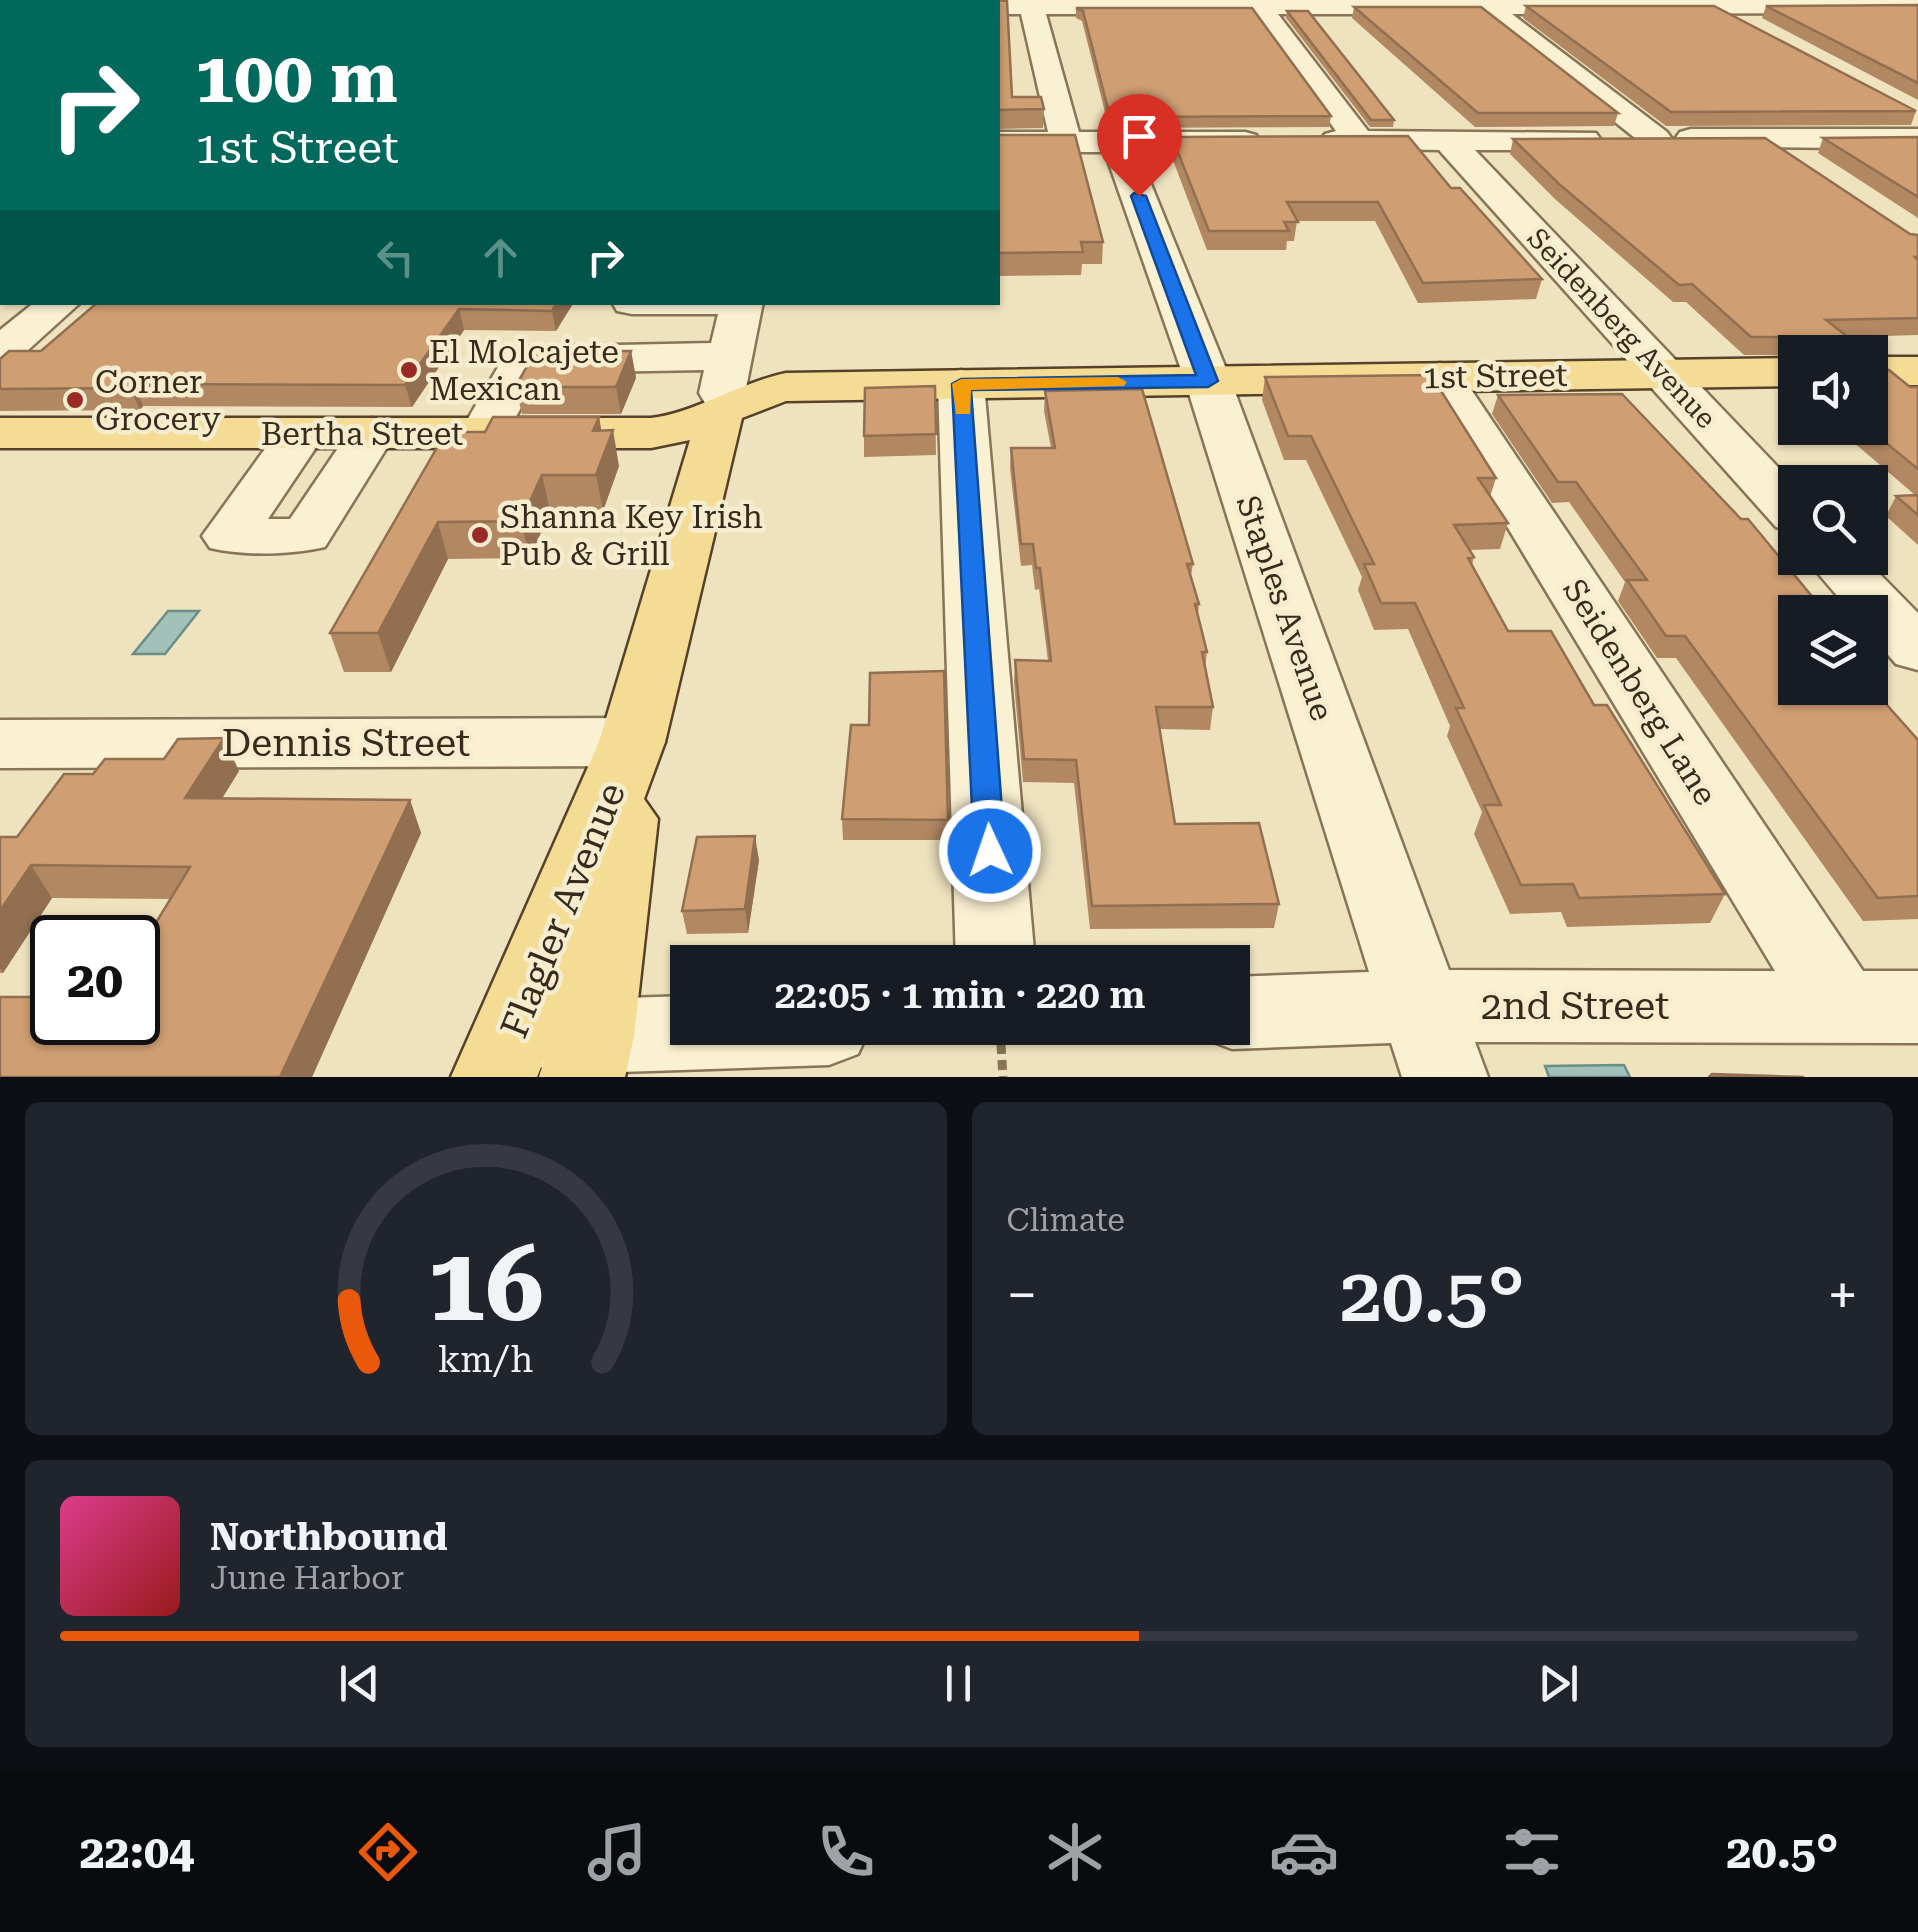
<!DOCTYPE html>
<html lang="en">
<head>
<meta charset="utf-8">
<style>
	body { margin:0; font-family:"Roboto Serif",serif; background:#20242c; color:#f1f3f6; height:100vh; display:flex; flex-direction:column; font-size:38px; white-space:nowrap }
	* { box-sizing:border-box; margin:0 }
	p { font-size:32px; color:#9ea1a6 }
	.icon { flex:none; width:55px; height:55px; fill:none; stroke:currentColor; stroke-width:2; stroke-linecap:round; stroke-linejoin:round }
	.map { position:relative; height:1077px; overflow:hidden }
	.drawer { display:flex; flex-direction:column; gap:25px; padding:25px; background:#0d0f14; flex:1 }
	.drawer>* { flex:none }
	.top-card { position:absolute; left:0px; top:0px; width:1000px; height:305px; box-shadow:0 2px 8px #0004; background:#00695c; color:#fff; overflow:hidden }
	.fabs { position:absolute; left:1778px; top:335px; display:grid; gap:20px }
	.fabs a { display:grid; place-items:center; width:110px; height:110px; border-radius:0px; background:#171b24; box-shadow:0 2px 8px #0004; font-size:50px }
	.speed { position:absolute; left:30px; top:915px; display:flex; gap:20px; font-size:50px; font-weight:700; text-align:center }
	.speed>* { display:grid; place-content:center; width:130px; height:130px; border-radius:50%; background:#171b24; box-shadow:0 2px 8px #0004; line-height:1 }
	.speed .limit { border:5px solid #111; border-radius:15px; background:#fff; color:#111 }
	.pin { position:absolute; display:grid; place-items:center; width:85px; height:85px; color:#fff; margin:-102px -42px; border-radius:50% 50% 50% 0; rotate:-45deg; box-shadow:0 0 10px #0007 }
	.pin .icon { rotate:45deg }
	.me { position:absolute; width:110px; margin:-55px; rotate:357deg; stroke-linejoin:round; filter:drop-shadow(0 0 8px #0008) }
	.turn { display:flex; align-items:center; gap:35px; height:210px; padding:0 30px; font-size:45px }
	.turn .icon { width:130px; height:130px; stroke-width:2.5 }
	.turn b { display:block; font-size:70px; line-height:85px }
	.lanes { display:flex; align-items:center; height:95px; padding:0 30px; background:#0003; justify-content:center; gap:50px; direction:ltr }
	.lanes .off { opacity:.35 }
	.big { font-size:75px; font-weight:600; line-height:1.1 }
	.drawer .widget { flex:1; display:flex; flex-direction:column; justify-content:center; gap:15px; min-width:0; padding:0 35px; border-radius:15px; background:#20242c }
	.drawer .dial { align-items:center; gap:0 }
	.dial svg { height:260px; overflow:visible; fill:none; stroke:#363941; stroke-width:7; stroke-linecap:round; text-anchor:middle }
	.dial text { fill:#f1f3f6; stroke:none }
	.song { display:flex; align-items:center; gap:30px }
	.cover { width:120px; height:120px; border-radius:15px; background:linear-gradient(135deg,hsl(330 70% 55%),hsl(0 70% 35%)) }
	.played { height:10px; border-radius:5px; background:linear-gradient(90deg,#ea580c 60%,#363941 60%) }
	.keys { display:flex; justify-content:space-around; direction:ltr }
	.heat { display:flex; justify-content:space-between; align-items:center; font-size:55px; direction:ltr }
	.drawer .tiles { flex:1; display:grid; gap:25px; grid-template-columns:1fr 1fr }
	.widget:last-child { grid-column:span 2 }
	.trip { position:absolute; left:670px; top:945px; width:580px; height:100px; border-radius:0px; background:#171b24; box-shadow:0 2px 8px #0004; font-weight:600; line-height:100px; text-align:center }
	.tabs { display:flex; height:160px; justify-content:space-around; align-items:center; background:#090b0e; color:#9ea1a6 }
	.tabs .icon { width:70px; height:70px }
	.tabs .on { color:#ea580c }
	.tabs b { font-size:45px; color:#f1f3f6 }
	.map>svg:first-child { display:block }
</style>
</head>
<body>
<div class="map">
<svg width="1918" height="1077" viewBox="0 0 1918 1077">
	<rect width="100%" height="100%" fill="#efe3bf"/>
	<!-- water -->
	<path fill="#a2c1b9" stroke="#698f88" stroke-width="2.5" d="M 168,611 L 199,611 L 165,654 L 133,654 Z
		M 1624,1065 L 1630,1077 L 1549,1077 L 1545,1066 Z"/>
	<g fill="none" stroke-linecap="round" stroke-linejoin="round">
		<defs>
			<path id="minor" d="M 648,0 L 823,0 L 824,2 L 647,2 Z
				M 996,0 L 1918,0 L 1918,13 L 1512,14 L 1667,132 L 1672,139 L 1667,146 L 1645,146 L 1480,14 L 1278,14 L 1368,131 L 1596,133 L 1601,140 L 1596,147 L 1585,150 L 1475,150 L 1795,485 L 1795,532 L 1776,527 L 1439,150 L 1325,148 L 1320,141 L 1325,134 L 1336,131 L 1253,14 L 1046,14 L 1079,132 L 1245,132 L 1256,135 L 1261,142 L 1256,149 L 1245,152 L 1138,152 L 1231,381 L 1449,970 L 1775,971 L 1417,377 L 1424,367 L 1440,363 L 1456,367 L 1863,971 L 1918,971 L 1918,1043 L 1475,1042 L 1488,1077 L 1402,1077 L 1391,1043 L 1232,1049 L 1203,1038 L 1198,1028 L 1232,1028 L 1232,977 L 1369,972 L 1185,381 L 1105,152 L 998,152 L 998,132 L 1048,132 L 1021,14 L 998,14 L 998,2 L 989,2 Z
				M 1691,129 L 1918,129 L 1918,149 L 1680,146 L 1675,139 L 1680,132 Z
				M 35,302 L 81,302 L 16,361 L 0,365 L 0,330 Z
				M 612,302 L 763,302 L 745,393 L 739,403 L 722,407 L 705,403 L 699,393 L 704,370 L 540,373 L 501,444 L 484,449 L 467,444 L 459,434 L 508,350 L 524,347 L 711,343 L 718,314 L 632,314 L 617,311 Z
				M 961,370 L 977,374 L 984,384 L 1035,962 L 956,962 L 938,384 L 945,374 Z
				M 372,418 L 389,423 L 396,433 L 325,547 C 290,555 245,556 210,548 L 202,536 L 283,424 L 300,419 L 317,424 L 325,434 L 268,519 L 290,519 L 355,423 Z
				M 1805,558 L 1864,558 L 1918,613 L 1918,670 L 1896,664 L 1870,634 L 1870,612 L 1851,612 Z
				M 632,718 L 656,725 L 665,742 L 656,759 L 632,766 L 0,768 L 0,720 Z
				M 688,996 L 688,1028 L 870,1028 L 858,1054 L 829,1065 L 560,1074 L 530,1063 L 518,1037 L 530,1011 L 560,1000 Z"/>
			<path id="major" d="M 1870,357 L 1918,357 L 1918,385 L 1870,385 Z
				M 1795,358 L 1795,386 L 786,401 L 742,418 L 665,742 L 644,799 L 658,819 L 634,1036 L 625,1077 L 539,1077 L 545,1057 L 537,1077 L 451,1077 L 599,742 L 690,440 L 651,448 L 0,448 L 0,418 L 651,418 C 695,413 738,383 786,373 Z"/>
		</defs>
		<!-- minor casing -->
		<use href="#minor" stroke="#887457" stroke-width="5"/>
		<!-- major casing -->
		<use href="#major" stroke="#56412b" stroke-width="5"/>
		<!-- path -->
		<path stroke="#887457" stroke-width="9" stroke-dasharray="10 6" stroke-linecap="butt" d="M 1000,1028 L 1003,1077"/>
		<!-- minor -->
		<use href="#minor" fill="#faf0d2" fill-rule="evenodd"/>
		<!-- major -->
		<use href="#major" fill="#f5dc95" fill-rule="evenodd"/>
	</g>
	<!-- wall -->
	<path fill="#b28863" d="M 998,2 L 1012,97 L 1044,109 L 1043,128 L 998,129 Z
		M 1918,5 L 1918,100 L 1762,18 L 1766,6 Z
		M 1526,6 L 1916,111 L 1911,125 L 1666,126 L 1523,18 Z
		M 1354,7 L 1618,113 L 1614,126 L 1475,127 L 1352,18 Z
		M 1076,8 L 1331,116 L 1329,127 L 1109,128 L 1082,21 L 1076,18 Z
		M 1287,11 L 1394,120 L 1393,127 L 1370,127 L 1286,18 Z
		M 998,135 L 1103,242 L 1102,264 L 1082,264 L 1081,275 L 998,276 Z
		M 1172,137 L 1451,188 L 1542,279 L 1536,299 L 1418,303 L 1375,221 L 1297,221 L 1294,241 L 1287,241 L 1286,250 L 1207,250 L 1171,155 Z
		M 1918,137 L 1918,218 L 1818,153 L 1823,138 Z
		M 1513,139 L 1918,235 L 1918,335 L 1848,337 L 1867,352 L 1795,352 L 1795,355 L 1744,355 L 1686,302 L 1673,302 L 1555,199 L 1510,154 Z
		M 98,302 L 574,302 L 556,331 L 464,330 L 412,407 L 143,406 L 140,410 L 0,411 L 0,359 L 41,351 Z
		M 631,351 L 636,378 L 621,414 L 522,414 L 515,387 Z
		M 1876,369 L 1910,387 L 1918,387 L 1918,545 L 1886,516 L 1896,496 L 1915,495 L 1838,429 L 1825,429 L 1823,428 L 1870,428 Z
		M 1790,371 L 1795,371 L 1795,402 L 1782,390 Z
		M 1265,377 L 1496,478 L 1490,497 L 1508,523 L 1500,549 L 1470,550 L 1474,557 L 1472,565 L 1508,631 L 1594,705 L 1725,894 L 1710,923 L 1567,927 L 1561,912 L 1510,914 L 1474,834 L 1482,812 L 1447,736 L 1450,726 L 1408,629 L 1374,630 L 1358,590 L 1362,577 L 1306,460 L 1284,460 L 1262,400 Z
		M 935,386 L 936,455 L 864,457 L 864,436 Z
		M 1045,391 L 1193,564 L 1191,576 L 1199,604 L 1198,614 L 1207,652 L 1205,668 L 1213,707 L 1210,730 L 1160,729 L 1175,824 L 1279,904 L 1274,928 L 1090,929 L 1074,783 L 1023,782 L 1014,683 L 1015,660 L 1048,661 L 1039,589 L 1035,590 L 1032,565 L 1021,566 L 1010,468 L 1011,448 L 1051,448 L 1044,411 Z
		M 1498,395 L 1795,612 L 1918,740 L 1918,919 L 1863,921 L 1676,658 L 1657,658 L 1618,601 L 1625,582 L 1569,502 L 1552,503 L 1492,414 Z
		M 599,417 L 601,431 L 619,466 L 603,511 L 550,511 L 530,558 L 448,559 L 391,672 L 344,672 L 330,633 L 485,432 Z
		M 944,671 L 948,840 L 843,840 L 842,819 L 869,725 Z
		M 239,771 L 222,798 L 410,800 L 421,833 L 312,1077 L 0,1077 L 138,1022 L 170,899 L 52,898 L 3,973 L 0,973 L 0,837 L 17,837 L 93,774 Z
		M 759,860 L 748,933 L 687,934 L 682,911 Z"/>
	<!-- shaded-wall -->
	<path fill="#916f50" d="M 2,268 L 2,288 L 0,290 L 0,270 Z
		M 557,302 L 574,302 L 556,331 L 552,311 Z
		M 459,309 L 464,330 L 412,407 L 405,385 Z
		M 631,351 L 636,378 L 621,414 L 616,387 Z
		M 134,384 L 143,406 L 140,410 L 130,388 Z
		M 599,417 L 605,451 L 613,430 L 619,466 L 603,511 L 596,475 L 593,431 Z
		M 542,475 L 550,511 L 530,558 L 521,521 Z
		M 438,522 L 448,559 L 391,672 L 378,633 Z
		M 224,738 L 239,771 L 202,831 L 185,798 Z
		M 410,800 L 421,833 L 312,1077 L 280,1077 Z
		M 755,836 L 759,860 L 748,933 L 745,909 Z
		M 31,865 L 52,898 L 3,973 L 0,968 L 0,911 Z"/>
	<!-- building -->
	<path fill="#cf9e73" stroke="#916f50" stroke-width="2.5" d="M 0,0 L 527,0 L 524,2 L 2,2 L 2,268 L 0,270 Z
		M 588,0 L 765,0 L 764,2 L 586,2 Z
		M 849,0 L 996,0 L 1007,1 L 1012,97 L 1041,97 L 1044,109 L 998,110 L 998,2 L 848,2 Z
		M 1918,5 L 1918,83 L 1766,6 Z
		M 1526,6 L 1714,6 L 1916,111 L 1671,112 Z
		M 1354,7 L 1481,7 L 1618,113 L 1478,113 Z
		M 1076,8 L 1252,8 L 1331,116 L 1110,117 L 1083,11 Z
		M 1287,11 L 1308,11 L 1394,120 L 1371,120 Z
		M 998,135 L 1075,135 L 1103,242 L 1081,242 L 1083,252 L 998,253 Z
		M 1408,136 L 1451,188 L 1460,188 L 1542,279 L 1423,283 L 1378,202 L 1287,202 L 1298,222 L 1284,222 L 1289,231 L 1209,231 L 1172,137 Z
		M 1918,137 L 1918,197 L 1823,138 Z
		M 1765,138 L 1910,234 L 1918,235 L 1918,257 L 1915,257 L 1918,260 L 1918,318 L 1826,320 L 1867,352 L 1805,352 L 1805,337 L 1751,337 L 1692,284 L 1679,285 L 1559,184 L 1513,139 Z
		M 98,302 L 557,302 L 552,311 L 459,309 L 405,385 L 134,384 L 130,388 L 0,389 L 0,359 L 9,351 L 41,351 Z
		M 536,351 L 631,351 L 616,387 L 515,387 Z
		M 1870,355 L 1875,359 L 1876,369 L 1889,370 L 1910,387 L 1918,387 L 1918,469 L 1868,428 L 1870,428 Z
		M 1431,375 L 1496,478 L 1478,478 L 1508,523 L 1454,525 L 1474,557 L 1468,558 L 1508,631 L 1551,631 L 1594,705 L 1607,705 L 1725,894 L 1579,898 L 1573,884 L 1521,885 L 1484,805 L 1501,805 L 1456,708 L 1464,708 L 1415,603 L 1381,603 L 1364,564 L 1374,564 L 1311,436 L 1288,436 L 1265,377 Z
		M 935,386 L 936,434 L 864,436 L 865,388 Z
		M 1142,389 L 1193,564 L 1187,564 L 1199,604 L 1195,604 L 1207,652 L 1202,652 L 1213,707 L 1156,707 L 1175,824 L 1259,823 L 1279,904 L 1092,906 L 1076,760 L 1024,759 L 1015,660 L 1051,661 L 1040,568 L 1036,568 L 1033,544 L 1021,544 L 1011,448 L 1055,448 L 1045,391 Z
		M 1622,394 L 1741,519 L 1748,519 L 1825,612 L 1795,612 L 1795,688 L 1870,688 L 1870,686 L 1918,740 L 1918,896 L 1878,898 L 1685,636 L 1666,636 L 1627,580 L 1647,580 L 1576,482 L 1558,482 L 1498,395 Z
		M 493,417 L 599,417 L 593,431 L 613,430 L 596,475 L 542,475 L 521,521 L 438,522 L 378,633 L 330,633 L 446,432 L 485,432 Z
		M 1918,495 L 1918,515 L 1896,496 Z
		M 944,671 L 948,820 L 842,819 L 851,725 L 869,725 L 870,673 Z
		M 224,738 L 185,798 L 410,800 L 280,1077 L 0,1077 L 0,997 L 52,997 L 52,1022 L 138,1022 L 138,952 L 190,867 L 31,865 L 0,911 L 0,837 L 17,837 L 64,774 L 93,774 L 105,759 L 164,759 L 178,739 Z
		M 755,836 L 745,909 L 682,911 L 697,837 Z
		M 1712,1074 L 1804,1077 L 1709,1077 Z"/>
	<!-- route -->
	<path fill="#1a73e8" stroke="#114b97" stroke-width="2.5" d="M 1134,193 L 1146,196 L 1218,381 L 1208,387 L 971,390 L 1005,851 L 1000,859 L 990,862 L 979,859 L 974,851 L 952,384 L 961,379 L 1196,375 L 1131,196 Z"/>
	<!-- slow -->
	<path fill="#f59e0b" d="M 1118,377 L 1127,382 L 1124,386 L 971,390 L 970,414 L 956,414 L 952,384 L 961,379 Z"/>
	<!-- markers -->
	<g fill="#992a25" stroke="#f6edcf" stroke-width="4">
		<circle cx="409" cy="370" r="10"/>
		<circle cx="75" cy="400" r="10"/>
		<circle cx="480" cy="535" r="10"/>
	</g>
	<g text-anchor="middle" stroke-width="9" stroke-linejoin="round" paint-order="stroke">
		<!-- far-street labels -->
		<g font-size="28" fill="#372b1c" stroke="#f6edcf">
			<text transform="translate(1622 328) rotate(47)" y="10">Seidenberg Avenue</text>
		</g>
		<!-- poi labels -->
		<g font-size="32" fill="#372b1c" stroke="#f6edcf" text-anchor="start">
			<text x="429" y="363">El Molcajete<tspan x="429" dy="37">Mexican</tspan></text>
			<text x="95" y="393">Corner<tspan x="95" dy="37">Grocery</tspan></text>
			<text x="500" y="528">Shanna Key Irish<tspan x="500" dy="37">Pub &amp; Grill</tspan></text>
		</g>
		<!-- street labels -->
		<g font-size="32" fill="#372b1c" stroke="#f6edcf">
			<text transform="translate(1495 376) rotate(-1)" y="11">1st Street</text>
			<text x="362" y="445">Bertha Street</text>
			<text transform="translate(1285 608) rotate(71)" y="11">Staples Avenue</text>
			<text transform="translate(1640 692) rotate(58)" y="11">Seidenberg Lane</text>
		</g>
		<!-- near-street labels -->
		<g font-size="38" fill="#372b1c" stroke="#f6edcf">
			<text x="346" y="756">Dennis Street</text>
			<text transform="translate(563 910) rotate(-68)" y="13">Flagler Avenue</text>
			<text x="1575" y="1019">2nd Street</text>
		</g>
	</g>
</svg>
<div class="fabs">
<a><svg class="icon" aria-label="sound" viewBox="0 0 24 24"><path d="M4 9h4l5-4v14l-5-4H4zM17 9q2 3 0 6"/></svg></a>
<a><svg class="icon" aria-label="search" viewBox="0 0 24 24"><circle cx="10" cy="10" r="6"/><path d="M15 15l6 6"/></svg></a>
<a><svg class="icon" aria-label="layers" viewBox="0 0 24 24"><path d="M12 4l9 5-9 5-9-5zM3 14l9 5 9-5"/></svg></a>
</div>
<div class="speed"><div class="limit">20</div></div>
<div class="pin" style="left:1139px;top:196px;background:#d93025"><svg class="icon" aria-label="arrive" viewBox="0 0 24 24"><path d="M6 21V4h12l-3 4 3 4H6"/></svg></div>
<svg class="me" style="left:990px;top:851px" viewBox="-20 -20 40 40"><circle r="17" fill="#1a73e8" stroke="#fff" stroke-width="3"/><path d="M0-11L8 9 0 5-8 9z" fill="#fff"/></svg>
<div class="trip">22:05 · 1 min · 220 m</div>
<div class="top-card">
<div class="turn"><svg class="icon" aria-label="right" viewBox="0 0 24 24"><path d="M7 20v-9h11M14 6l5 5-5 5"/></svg><div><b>100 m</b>1st Street</div></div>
<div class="lanes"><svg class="icon off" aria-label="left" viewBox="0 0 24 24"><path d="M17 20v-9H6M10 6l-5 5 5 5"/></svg><svg class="icon off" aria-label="ahead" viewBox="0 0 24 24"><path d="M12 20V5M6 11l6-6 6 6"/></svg><svg class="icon" aria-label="right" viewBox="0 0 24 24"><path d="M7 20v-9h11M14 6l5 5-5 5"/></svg></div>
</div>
</div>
<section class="drawer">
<div class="tiles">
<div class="widget dial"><svg viewBox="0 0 100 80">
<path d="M14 69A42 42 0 1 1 86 69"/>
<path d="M14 69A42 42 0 0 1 8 50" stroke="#ea580c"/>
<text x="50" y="56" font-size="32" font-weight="700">16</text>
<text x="50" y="72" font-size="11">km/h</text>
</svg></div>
<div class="widget"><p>Climate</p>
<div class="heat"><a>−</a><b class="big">20.5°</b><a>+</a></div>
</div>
<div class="widget">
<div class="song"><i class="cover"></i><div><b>Northbound</b><p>June Harbor</p></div></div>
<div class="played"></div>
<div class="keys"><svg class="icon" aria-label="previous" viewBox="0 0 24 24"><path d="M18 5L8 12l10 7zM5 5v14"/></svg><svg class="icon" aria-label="pause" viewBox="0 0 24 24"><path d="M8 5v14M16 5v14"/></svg><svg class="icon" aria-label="next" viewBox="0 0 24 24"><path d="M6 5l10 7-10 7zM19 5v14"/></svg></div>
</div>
</div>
</section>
<nav class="tabs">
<b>22:04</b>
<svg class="icon on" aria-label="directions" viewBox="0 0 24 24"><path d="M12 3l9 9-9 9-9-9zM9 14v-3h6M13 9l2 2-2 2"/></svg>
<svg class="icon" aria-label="music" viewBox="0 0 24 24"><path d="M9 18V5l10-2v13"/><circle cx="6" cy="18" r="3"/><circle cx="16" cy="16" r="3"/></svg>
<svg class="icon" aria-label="phone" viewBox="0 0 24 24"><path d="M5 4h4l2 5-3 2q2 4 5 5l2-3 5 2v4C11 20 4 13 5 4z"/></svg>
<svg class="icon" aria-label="climate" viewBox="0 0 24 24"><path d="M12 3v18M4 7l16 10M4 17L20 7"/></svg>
<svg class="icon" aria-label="car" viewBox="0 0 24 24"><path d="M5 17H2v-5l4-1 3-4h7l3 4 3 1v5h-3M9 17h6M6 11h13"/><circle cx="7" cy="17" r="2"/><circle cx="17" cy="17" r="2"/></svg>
<svg class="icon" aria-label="filters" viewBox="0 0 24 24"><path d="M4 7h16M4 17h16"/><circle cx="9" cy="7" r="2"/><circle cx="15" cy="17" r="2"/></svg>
<b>20.5°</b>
</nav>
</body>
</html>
